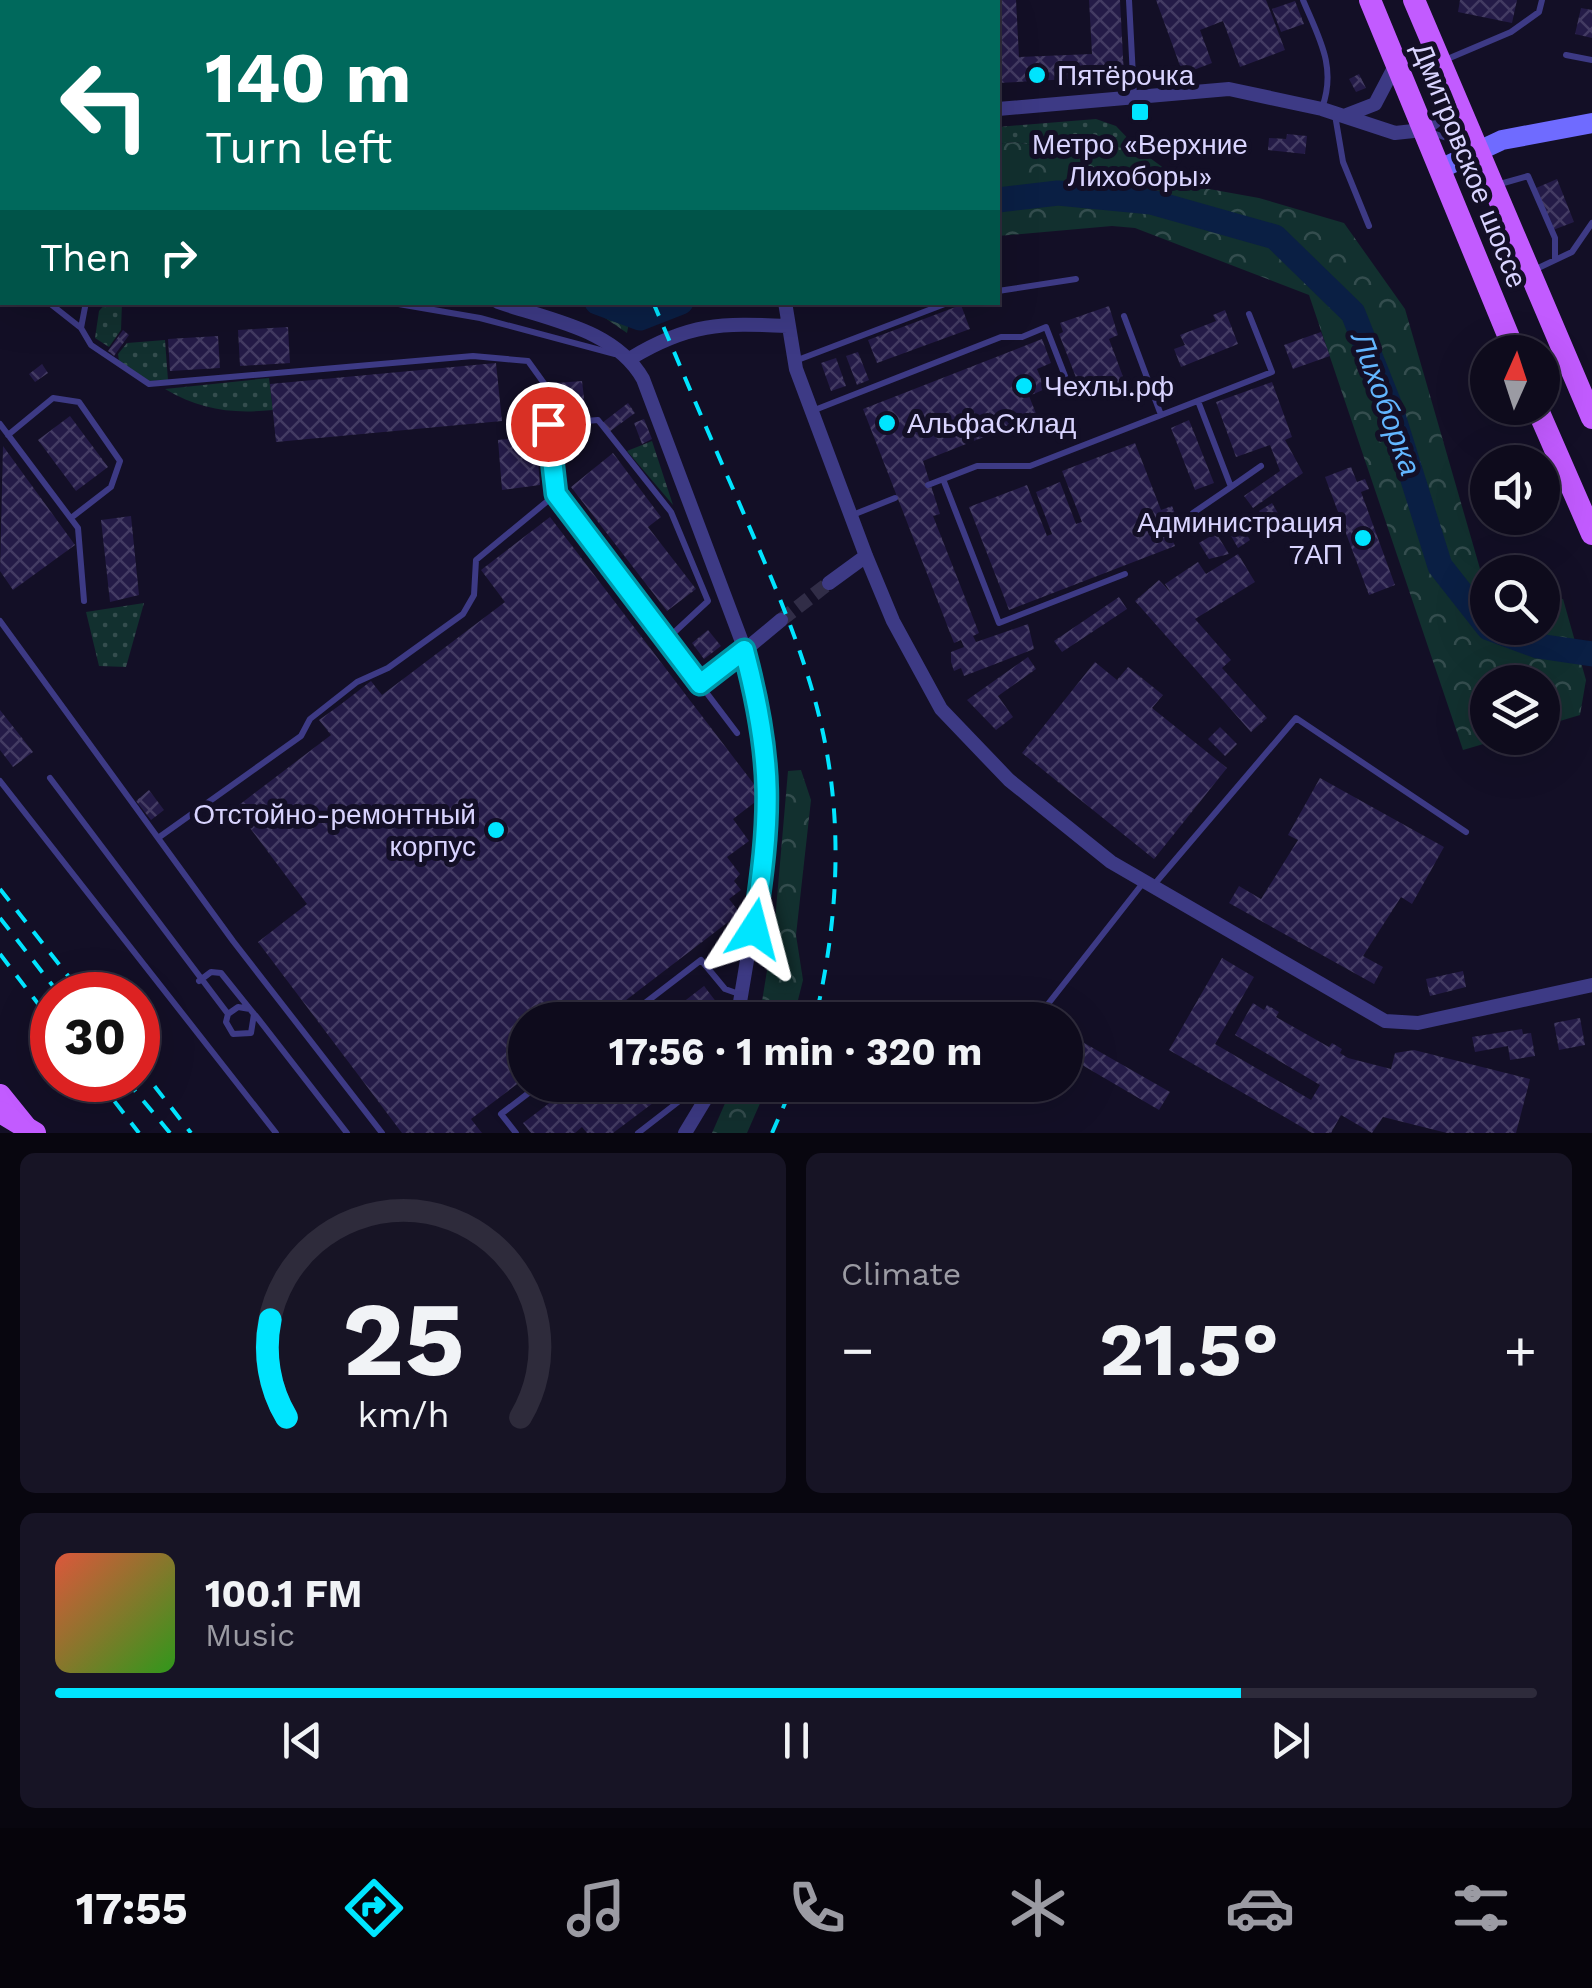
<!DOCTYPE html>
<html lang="en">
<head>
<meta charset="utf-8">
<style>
	body { margin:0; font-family:"Work Sans",sans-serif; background:#171425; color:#f1f3f6; height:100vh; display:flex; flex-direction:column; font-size:38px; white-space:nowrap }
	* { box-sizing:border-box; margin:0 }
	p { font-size:32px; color:#9b9ba3 }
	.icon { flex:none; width:55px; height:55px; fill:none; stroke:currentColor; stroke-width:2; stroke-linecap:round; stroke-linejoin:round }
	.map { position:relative; height:1133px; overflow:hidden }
	.drawer { display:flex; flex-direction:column; gap:20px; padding:20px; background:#08060f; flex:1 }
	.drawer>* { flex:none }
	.top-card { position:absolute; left:0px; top:0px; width:1000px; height:305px; box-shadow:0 10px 40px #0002,0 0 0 2px #2e2b3b; background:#00695c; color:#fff; overflow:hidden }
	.needle { width:65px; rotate:3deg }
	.tools { position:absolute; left:1470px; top:335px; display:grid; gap:20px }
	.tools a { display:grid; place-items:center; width:90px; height:90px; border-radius:50%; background:#0e0b1c; box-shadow:0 10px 40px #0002,0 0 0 2px #2e2b3b; font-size:50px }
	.speed { position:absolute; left:30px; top:972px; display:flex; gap:20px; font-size:50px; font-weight:700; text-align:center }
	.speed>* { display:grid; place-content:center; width:130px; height:130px; border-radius:50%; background:#0e0b1c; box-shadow:0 10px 40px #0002,0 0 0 2px #2e2b3b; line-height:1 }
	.speed .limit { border:15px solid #d22; background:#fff; color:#111 }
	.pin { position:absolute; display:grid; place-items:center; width:85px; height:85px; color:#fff; margin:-42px; border:5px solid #fff; border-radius:50%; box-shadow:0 2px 10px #0007 }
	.me { position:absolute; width:110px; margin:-55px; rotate:9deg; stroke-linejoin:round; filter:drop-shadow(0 0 8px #0008) }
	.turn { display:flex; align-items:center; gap:35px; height:210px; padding:0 40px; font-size:45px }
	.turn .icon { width:130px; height:130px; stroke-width:2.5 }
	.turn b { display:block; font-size:70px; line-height:85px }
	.then { display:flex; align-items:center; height:95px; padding:0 40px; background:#0003; gap:20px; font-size:38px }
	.big { font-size:75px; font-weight:700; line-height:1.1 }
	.drawer .card { flex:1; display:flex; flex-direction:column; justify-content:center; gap:15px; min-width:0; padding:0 35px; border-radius:15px; background:#171425 }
	.drawer .dial { align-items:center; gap:0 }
	.dial svg { height:260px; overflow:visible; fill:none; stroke:#2e2b3b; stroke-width:7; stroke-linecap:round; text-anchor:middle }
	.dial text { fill:#f1f3f6; stroke:none }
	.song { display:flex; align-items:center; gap:30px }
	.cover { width:120px; height:120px; border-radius:15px; background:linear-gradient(135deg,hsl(10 70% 55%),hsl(110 70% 35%)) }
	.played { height:10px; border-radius:5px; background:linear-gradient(90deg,#00e5ff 80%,#2e2b3b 80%) }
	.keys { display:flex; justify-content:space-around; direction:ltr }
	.heat { display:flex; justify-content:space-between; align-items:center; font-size:55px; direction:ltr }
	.drawer .tiles { flex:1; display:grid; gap:20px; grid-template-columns:1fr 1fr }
	.card:last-child { grid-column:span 2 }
	.trip { position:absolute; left:508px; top:1002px; width:575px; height:100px; border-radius:50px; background:#0e0b1c; box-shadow:0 10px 40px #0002,0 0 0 2px #2e2b3b; font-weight:700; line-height:100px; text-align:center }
	.dock { display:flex; height:160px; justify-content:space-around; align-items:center; background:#06040b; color:#9b9ba3 }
	.dock .icon { width:70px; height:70px }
	.dock .current { color:#00e5ff }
	.dock b { font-size:45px; color:#f1f3f6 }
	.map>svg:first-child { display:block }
</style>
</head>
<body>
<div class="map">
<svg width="1592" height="1133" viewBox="0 0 1592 1133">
	<defs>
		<pattern id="green-dots" width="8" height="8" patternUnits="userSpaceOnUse" patternTransform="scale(2.5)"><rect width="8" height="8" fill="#12302f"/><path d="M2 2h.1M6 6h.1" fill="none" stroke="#344d4e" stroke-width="1.8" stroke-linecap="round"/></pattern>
		<pattern id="forest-crowns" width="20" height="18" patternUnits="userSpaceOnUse" patternTransform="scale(2.5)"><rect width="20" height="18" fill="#12302f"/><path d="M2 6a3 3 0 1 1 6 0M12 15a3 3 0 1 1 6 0" fill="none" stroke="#344d4e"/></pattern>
		<pattern id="building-cross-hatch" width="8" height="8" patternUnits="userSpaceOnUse" patternTransform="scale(2.5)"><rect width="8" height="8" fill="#241b47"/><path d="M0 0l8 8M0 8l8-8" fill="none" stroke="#433b63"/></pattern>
	</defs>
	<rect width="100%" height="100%" fill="#130f26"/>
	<!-- green -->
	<path fill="url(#green-dots)" d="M 1096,119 L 1116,126 L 1139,150 L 1094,144 L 1063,150 L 1015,142 L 998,144 L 998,127 Z
		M 106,303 L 122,303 L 121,330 L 109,347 L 95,338 L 99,311 Z
		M 165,340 L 168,380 L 149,381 L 119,361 L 118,354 L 127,343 Z
		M 269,378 L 273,410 C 231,414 201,410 165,389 Z
		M 652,441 L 673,505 L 627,451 Z
		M 144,603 L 126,667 L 99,666 L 86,612 Z"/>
	<!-- forest -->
	<path fill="url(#forest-crowns)" d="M 426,0 L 429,2 L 176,1 L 176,0 Z
		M 1015,142 L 1063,150 L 1094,144 L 1139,150 L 1187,185 L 1259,198 L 1344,223 L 1405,309 L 1487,593 L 1488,628 L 1542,628 L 1543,598 L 1563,599 L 1586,680 L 1580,715 L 1543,726 L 1542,682 L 1488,682 L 1488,738 L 1504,738 L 1463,750 L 1309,295 L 1135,228 L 1112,226 L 998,236 L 998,144 Z
		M 583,303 L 633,303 L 627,333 Z
		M 801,770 L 811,800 L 796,935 L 803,980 L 793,1020 L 759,1020 L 775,921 L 788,771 Z
		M 733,1085 L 768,1085 L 747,1133 L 712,1133 Z"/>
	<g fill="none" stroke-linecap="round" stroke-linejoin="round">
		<!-- river -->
		<path stroke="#0a1f44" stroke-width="25" d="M 998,200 L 1058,193 L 1151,202 L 1275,237 L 1353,313 L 1390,406 L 1440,566 L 1488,627
			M 0,209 L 2,211
			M 597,302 L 640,318 L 681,302
			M 1489,628 L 1538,646 L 1592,654"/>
	</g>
	<!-- building -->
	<path fill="url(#building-cross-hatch)" d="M 998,0 L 1016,0 L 1019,57 L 1092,54 L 1089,0 L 1120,0 L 1124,76 L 998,83 Z
		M 1156,0 L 1266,0 L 1285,50 L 1240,67 L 1223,21 L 1200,30 L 1212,63 L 1183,74 Z
		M 1460,0 L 1517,0 L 1512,23 L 1458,12 Z
		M 1295,1 L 1304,24 L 1281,32 L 1272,9 Z
		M 1581,8 L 1592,10 L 1592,38 L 1575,34 Z
		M 1359,74 L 1366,88 L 1356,92 L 1349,79 Z
		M 1287,134 L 1307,136 L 1305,154 L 1268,150 L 1269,138 L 1286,139 Z
		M 1557,179 L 1574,222 L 1553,230 L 1536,188 Z
		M 961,305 L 970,329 L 877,363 L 868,340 Z
		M 1109,306 L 1118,335 L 1109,339 L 1125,382 L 1084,398 L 1059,334 L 1063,332 L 1060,323 Z
		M 1225,310 L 1238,344 L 1181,367 L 1174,349 L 1185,345 L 1180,335 L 1216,321 L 1213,315 Z
		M 288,327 L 290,363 L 240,366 L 238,330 Z
		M 123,330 L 129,335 L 114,356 L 108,351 Z
		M 1321,332 L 1330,356 L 1293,369 L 1284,345 Z
		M 218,336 L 220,368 L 170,371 L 168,339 Z
		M 1042,339 L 1051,363 L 1037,369 L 1045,389 L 1029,396 L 1037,416 L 923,461 L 940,514 L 933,516 L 979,633 L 973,636 L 976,642 L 1028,624 L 1034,649 L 964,676 L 961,668 L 954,671 L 951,662 L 951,652 L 964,647 L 961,640 L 954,643 L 863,409 Z
		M 858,352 L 869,380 L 857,385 L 846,356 Z
		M 836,358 L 846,386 L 831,391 L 821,363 Z
		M 496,363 L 502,421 L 276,442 L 270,384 Z
		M 42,364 L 48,373 L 35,382 L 29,374 Z
		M 582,381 L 585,406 L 559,409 L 557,383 Z
		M 1272,382 L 1292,437 L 1285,440 L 1303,473 L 1253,508 L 1244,496 L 1280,471 L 1270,445 L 1236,457 L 1216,402 Z
		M 628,403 L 635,413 L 609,432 L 602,423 Z
		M 70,416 L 108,467 L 76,491 L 38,440 Z
		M 644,419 L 652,439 L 642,444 L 634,423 Z
		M 1189,420 L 1214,483 L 1195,490 L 1171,428 Z
		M 536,436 L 540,485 L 502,490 L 498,440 Z
		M 1135,443 L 1161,510 L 1172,506 L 1177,518 L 1165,522 L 1175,546 L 1009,610 L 969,507 L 1027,485 L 1047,536 L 1052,534 L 1036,492 L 1060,482 L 1076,524 L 1082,522 L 1062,471 Z
		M 3,446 L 75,545 L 13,590 L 0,571 Z
		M 613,453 L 661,517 L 648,527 L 696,589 L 667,611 L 571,487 Z
		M 1351,467 L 1357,482 L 1365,479 L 1369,489 L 1361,492 L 1395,585 L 1369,595 L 1325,477 Z
		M 1272,503 L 1282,520 L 1269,528 L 1259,511 Z
		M 1254,513 L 1265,531 L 1256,536 L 1245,518 Z
		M 131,516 L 139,595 L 110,602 L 101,520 Z
		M 550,517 L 763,796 L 733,819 L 749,841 L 727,857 L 740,874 L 734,881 L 741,890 L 729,899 L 740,913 L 600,1020 L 525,1020 L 525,1078 L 471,1119 L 482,1133 L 402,1133 L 258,942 L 307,904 L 235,808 L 331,735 L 319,720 L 340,705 L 371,681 L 382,695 L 505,602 L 481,570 Z
		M 1239,522 L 1250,540 L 1238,548 L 1227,529 Z
		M 1216,533 L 1229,554 L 1209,559 L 1199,543 Z
		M 1238,554 L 1255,582 L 1195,619 L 1231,660 L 1222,668 L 1267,718 L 1251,732 L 1135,601 L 1159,580 L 1171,593 L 1165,584 L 1198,562 L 1206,574 Z
		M 1119,597 L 1127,609 L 1062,652 L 1054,641 Z
		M 708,630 L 721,646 L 704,659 L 692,643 Z
		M 1028,657 L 1036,669 L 998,696 L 1013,717 L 996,730 L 967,700 Z
		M 1095,662 L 1117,680 L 1128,667 L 1163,695 L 1152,708 L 1227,768 L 1154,859 L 1022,753 Z
		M 0,710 L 33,752 L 13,767 L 0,750 Z
		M 1220,727 L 1237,744 L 1225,756 L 1208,739 Z
		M 1320,778 L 1444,847 L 1412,904 L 1401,897 L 1363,956 L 1383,967 L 1374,984 L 1229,903 L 1239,886 L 1261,899 L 1298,840 L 1288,835 Z
		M 149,790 L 164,810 L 151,820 L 136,801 Z
		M 1222,958 L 1254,977 L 1215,1044 L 1311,1100 L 1320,1085 L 1235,1035 L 1253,1003 L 1264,1010 L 1267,1005 L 1279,1012 L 1276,1017 L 1329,1047 L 1332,1043 L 1342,1049 L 1340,1053 L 1348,1058 L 1391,1069 L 1395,1053 L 1414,1050 L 1530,1079 L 1516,1133 L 1447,1133 L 1383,1117 L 1372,1133 L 1341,1115 L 1331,1133 L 1312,1133 L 1169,1050 Z
		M 1463,971 L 1466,987 L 1430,996 L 1426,979 Z
		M 704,986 L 724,1012 L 713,1020 L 660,1020 Z
		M 1580,1018 L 1585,1045 L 1559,1050 L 1554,1023 Z
		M 1522,1029 L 1523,1034 L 1531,1033 L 1535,1056 L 1510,1060 L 1508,1046 L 1475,1052 L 1472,1037 Z
		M 1065,1032 L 1170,1092 L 1159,1110 L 1065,1055 Z
		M 573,1085 L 640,1085 L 653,1103 L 613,1133 L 587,1133 L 582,1127 L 575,1133 L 531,1133 L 523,1123 Z"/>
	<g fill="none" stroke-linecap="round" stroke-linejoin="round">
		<!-- street-tunnel -->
		<path stroke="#312d47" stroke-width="14" stroke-dasharray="14 7" stroke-linecap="butt" d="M 781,620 L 829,583"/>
		<!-- lane -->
		<path stroke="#3d3a85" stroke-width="6" d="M 119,0 L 122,2
			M 939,0 L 939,2
			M 976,0 L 976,2
			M 1129,0 L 1134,96
			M 1303,0 C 1319,38 1337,67 1322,108
			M 1566,55 L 1592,60
			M 1445,60 L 1511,32 L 1539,12 L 1542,0
			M 1335,115 L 1343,162 L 1369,226
			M 1433,133 L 1468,146
			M 1500,184 L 1528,176 L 1555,238 L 1555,260
			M 0,267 L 2,269
			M 1534,270 L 1572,252 L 1592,223
			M 998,291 L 1076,279
			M 48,302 L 81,328
			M 86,302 L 81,328 L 91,345 L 149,384 L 473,356 L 528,361 L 546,386 L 556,494 L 737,733
			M 387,302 L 480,318 L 615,354
			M 1124,316 L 1161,415
			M 795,361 L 950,302
			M 812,411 L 1001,337 L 1022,337 L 1046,327 L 1065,376
			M 0,424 L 78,528 L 84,601
			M 548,424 L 598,420 L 671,512 L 708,601 L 666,640
			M 8,435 L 53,398 L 79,402 L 120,461 L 111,487 L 71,518
			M 943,479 L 999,623 L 1125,574
			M 928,485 L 977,466 L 1030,466 L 1272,372 L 1249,314
			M 1231,487 L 1261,466
			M 1193,513 L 1231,487 L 1198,401
			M 850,516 L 895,498
			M 0,621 L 233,941 L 382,1133
			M 700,684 L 743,652
			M 50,778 L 228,1014
			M 0,781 L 276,1133
			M 158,838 L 301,736 L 310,719 L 357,682 L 388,668 L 463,614 L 474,595 L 476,560 L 556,494
			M 1152,887 L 1296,718 L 1466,832
			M 199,981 L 211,972 L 221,973 L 254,1014 L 251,1033 L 233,1034 L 226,1022 L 228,1014 L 238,1007 L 250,1009
			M 1048,1004 L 1143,883
			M 256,1016 L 347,1133
			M 623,1020 L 701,960 L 725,989 L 742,995
			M 516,1133 L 501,1114 L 539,1085
			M 638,1133 L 700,1085"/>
		<!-- street -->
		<path stroke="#3d3a85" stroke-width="14" d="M 688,0 L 689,2
			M 998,109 L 1229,89 L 1322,109 L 1395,133 L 1423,130 L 1456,106
			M 1344,116 L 1375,104 L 1396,64
			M 498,302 C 549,320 615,329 643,379 L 745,650 L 765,730 L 769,829 L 737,1020
			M 785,302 L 796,369 L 866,556 L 893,621 L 941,709 L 1009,780 L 1111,862 L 1385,1021 L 1418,1023 L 1592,985
			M 631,358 C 689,323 721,323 787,326
			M 829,583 L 866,556
			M 745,650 L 781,620
			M 685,1133 L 714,1085"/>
		<!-- secondary -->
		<path stroke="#6f6bff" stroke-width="20" d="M 1440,169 L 1502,140 L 1592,123"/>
		<!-- primary -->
		<path stroke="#c25bff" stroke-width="22" d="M 1370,0 L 1515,352
			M 1414,0 L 1592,418
			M 1537,408 L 1592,534
			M 0,1095 L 25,1126"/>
		<!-- rail -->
		<path stroke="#00e5ff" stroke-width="4" stroke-dasharray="15 12" stroke-linecap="butt" d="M 472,0 L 474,2
			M 493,0 L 495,2
			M 653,302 C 681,368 708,433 737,498 C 772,580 810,661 826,748 C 843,839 836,931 815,1020
			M 0,889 L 83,995
			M 0,918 L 60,995
			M 0,954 L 52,1022
			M 138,1065 L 191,1133
			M 98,1080 L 139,1133
			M 126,1080 L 170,1133
			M 772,1133 L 793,1085"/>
		<!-- primary-bridge -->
		<path stroke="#c25bff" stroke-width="22" d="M 0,1112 L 35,1133"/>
	</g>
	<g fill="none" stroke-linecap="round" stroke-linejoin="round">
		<defs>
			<path id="route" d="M 548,424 L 556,494 L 700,684 L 744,650 C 774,762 771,816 754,929"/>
		</defs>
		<!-- route casing -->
		<use href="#route" stroke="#0095a6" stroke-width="25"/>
		<!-- route -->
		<use href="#route" stroke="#00e5ff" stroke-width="18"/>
	</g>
	<!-- markers -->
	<g fill="#00e5ff" stroke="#130f26" stroke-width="4">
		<circle cx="1037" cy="75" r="10"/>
		<rect x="1130" y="102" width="20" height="20" rx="5"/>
		<circle cx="1024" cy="386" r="10"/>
		<circle cx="887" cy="423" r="10"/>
		<circle cx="1363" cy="538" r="10"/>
		<circle cx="496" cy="830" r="10"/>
	</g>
	<g text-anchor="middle" stroke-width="10" stroke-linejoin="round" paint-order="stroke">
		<!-- poi labels -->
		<g font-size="28" fill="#d9d4ff" stroke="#130f26" text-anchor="start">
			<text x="1057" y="85">Пятёрочка</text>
			<text x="1140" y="154" text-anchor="middle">Метро «Верхние<tspan x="1140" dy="32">Лихоборы»</tspan></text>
			<text x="1044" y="396">Чехлы.рф</text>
			<text x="907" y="433">АльфаСклад</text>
			<text x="1343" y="532" text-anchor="end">Администрация<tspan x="1343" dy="32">7АП</tspan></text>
			<text x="476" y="824" text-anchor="end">Отстойно-ремонтный<tspan x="476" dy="32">корпус</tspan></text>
		</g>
		<!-- street labels -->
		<g font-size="28" fill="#d9d4ff" stroke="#130f26">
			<text transform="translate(1470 165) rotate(68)" y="10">Дмитровское шоссе</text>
		</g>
		<!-- water labels -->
		<g font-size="30" font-style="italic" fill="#62b6ff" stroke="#130f26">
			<text transform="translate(1386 404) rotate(70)" y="10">Лихоборка</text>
		</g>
	</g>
</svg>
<div class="tools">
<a><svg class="needle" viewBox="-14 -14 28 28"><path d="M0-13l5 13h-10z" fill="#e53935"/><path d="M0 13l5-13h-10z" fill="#9b9ba3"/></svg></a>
<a><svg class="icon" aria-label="sound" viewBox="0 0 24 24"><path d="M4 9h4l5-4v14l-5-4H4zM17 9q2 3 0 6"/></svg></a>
<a><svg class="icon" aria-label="search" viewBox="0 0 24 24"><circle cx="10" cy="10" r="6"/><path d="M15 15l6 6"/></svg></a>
<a><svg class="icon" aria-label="layers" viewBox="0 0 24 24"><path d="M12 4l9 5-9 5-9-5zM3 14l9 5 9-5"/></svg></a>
</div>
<div class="speed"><div class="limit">30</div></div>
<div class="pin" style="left:548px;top:424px;background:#d93025"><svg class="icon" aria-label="arrive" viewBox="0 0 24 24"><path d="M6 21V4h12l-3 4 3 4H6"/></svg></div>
<svg class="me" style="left:754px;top:929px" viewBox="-20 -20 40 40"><path d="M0-17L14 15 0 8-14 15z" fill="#00e5ff" stroke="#fff" stroke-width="4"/></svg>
<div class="trip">17:56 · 1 min · 320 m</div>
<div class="top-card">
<div class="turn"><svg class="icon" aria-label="left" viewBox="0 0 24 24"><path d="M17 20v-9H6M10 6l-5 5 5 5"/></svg><div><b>140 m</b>Turn left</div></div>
<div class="then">Then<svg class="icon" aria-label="right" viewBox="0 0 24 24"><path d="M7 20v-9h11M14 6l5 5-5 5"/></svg></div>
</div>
</div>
<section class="drawer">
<div class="tiles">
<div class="card dial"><svg viewBox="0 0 100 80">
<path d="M14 69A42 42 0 1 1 86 69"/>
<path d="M14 69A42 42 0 0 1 9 39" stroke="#00e5ff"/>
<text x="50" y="56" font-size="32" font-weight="700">25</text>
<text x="50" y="72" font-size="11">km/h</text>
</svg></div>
<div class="card"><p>Climate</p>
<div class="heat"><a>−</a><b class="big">21.5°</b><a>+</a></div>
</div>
<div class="card">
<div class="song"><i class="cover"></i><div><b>100.1 FM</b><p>Music</p></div></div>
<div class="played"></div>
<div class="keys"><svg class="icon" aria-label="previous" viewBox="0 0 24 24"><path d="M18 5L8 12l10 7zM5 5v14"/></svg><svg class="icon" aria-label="pause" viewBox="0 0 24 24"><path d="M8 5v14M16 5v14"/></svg><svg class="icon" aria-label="next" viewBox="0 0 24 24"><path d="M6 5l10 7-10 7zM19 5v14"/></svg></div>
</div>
</div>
</section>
<nav class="dock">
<b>17:55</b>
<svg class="icon current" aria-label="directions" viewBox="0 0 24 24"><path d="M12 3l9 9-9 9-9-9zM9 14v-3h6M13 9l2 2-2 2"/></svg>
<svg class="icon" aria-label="music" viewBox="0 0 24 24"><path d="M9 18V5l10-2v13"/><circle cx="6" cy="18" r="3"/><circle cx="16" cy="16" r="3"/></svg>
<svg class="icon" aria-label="phone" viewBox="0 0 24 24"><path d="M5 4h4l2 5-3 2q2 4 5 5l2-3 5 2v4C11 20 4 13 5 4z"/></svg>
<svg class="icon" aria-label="climate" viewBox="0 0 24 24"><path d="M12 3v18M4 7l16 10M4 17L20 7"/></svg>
<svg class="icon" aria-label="car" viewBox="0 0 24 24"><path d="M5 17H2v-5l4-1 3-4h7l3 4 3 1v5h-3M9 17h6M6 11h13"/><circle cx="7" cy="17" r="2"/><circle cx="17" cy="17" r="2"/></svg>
<svg class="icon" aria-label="filters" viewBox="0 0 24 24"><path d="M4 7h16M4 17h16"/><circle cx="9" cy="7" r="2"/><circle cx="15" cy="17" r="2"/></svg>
</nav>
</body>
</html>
